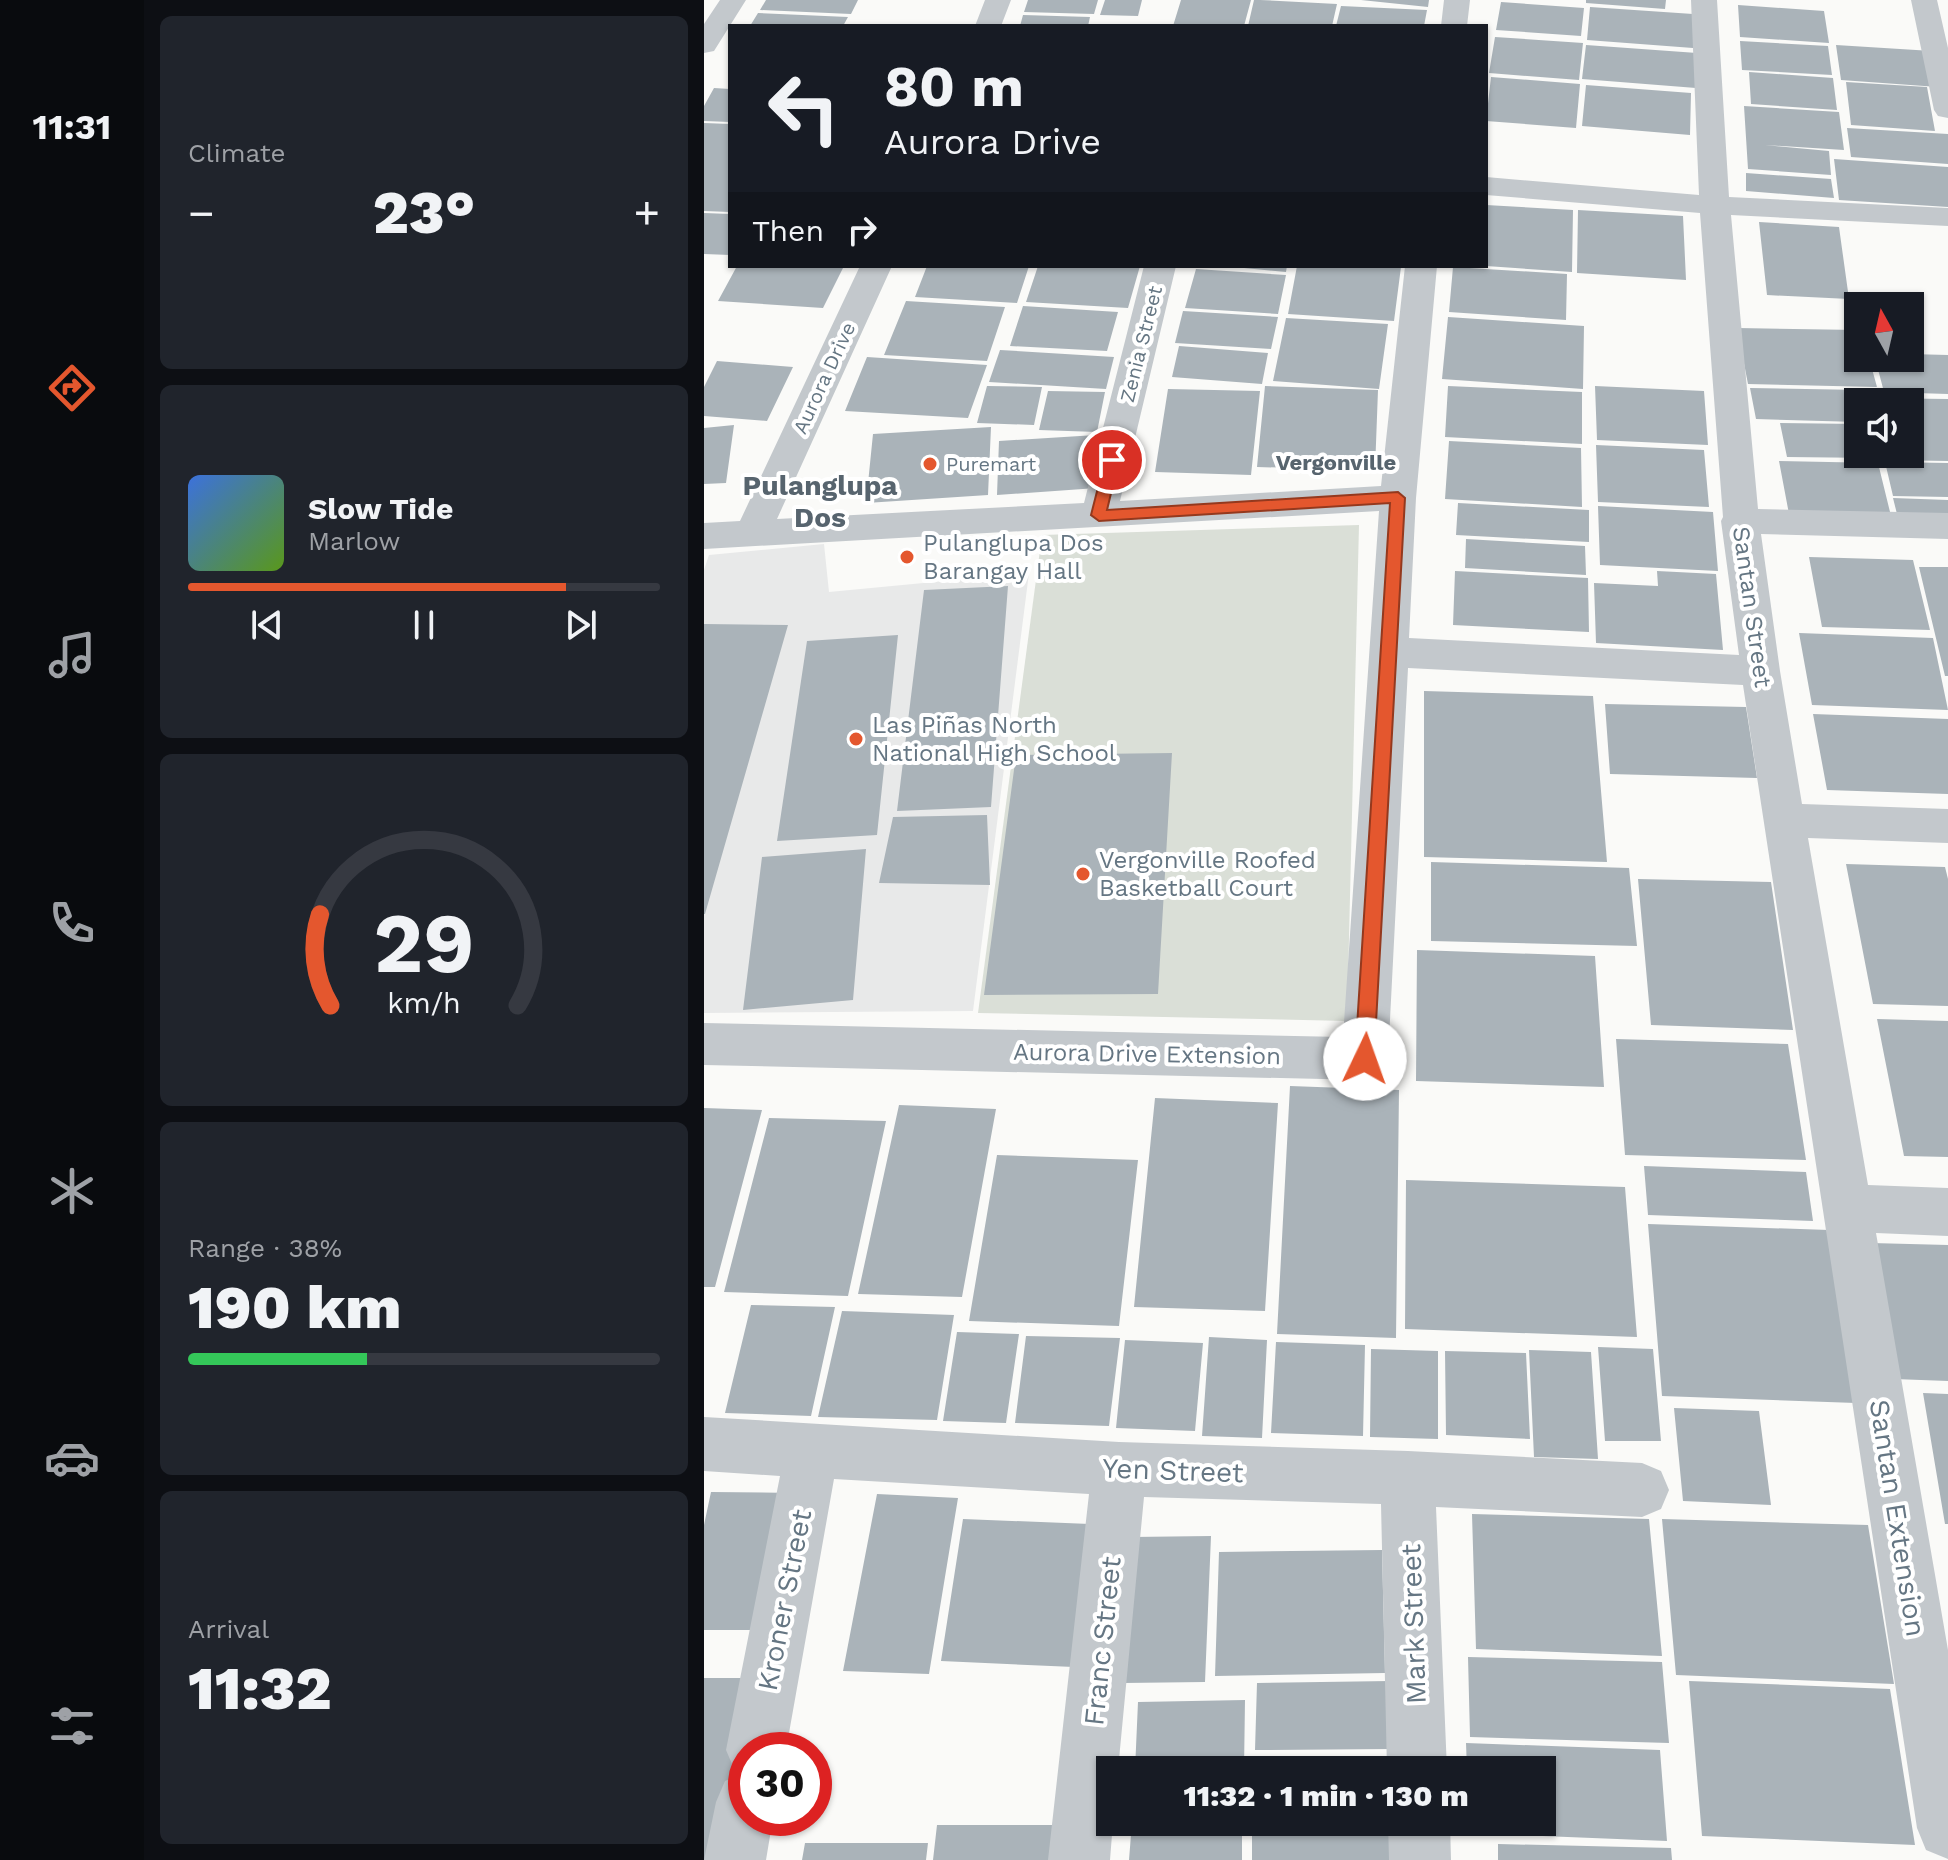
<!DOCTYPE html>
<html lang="en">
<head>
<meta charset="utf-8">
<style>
	body { margin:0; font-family:"Work Sans",sans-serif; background:#20242c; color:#f1f3f6; height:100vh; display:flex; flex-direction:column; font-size:30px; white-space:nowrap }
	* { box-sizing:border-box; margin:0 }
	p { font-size:26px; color:#9ea1a6 }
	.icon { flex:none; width:44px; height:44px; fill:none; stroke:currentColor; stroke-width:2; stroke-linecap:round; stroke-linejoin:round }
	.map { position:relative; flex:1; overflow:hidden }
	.details { display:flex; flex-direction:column; gap:16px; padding:16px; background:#0d0f14; width:560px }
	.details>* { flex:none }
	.guide { position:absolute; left:24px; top:24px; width:760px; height:244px; border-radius:0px; box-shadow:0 2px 6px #0004; background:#171b24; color:#f1f3f6; overflow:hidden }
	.needle { width:52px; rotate:352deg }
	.controls { position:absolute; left:1140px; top:292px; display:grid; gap:16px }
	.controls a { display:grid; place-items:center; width:80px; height:80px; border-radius:0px; background:#171b24; box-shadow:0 2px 6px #0004; font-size:40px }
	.speed { position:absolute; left:24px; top:1732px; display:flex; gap:16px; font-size:40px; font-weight:700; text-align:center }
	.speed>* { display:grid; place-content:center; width:104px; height:104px; border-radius:50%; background:#171b24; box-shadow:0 2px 6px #0004; line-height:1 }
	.speed .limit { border:12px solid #d22; background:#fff; color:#111 }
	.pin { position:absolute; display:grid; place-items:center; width:68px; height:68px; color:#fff; margin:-34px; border:4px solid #fff; border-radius:50%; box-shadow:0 2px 8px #0007 }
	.me { position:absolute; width:88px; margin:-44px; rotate:3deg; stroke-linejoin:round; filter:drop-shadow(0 0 6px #0008) }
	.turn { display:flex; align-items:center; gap:28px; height:168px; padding:0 24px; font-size:36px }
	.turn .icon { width:104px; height:104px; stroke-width:2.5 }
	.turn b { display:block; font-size:56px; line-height:68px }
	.then { display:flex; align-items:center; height:76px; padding:0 24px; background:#0003; gap:16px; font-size:30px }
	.big { font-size:60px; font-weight:800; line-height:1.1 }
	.details .tile { flex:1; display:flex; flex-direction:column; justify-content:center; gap:12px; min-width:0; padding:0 28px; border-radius:12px; background:#20242c }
	.details .dial { align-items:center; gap:0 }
	.dial svg { height:208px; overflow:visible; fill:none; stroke:#363941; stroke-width:7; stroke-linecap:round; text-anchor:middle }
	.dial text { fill:#f1f3f6; stroke:none }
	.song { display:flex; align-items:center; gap:24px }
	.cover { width:96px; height:96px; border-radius:12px; background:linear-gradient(135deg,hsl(220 70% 55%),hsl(90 70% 35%)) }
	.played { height:8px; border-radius:4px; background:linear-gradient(90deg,#e4572e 80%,#363941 80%) }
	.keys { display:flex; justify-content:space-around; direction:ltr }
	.heat { display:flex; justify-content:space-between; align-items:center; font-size:44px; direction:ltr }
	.charge { height:12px; border-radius:6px; background:linear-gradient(90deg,#34c759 38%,#363941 0) }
	.trip { position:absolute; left:392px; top:1756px; width:460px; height:80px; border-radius:0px; background:#171b24; box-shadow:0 2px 6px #0004; font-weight:800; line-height:80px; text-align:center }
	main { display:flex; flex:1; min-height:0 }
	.menu { display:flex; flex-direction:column; width:144px; justify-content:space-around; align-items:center; background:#090b0e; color:#9ea1a6 }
	.menu .icon { width:56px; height:56px }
	.menu .selected { color:#e4572e }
	.menu b { font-size:36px; color:#f1f3f6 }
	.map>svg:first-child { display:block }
</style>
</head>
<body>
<main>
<nav class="menu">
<b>11:31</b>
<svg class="icon selected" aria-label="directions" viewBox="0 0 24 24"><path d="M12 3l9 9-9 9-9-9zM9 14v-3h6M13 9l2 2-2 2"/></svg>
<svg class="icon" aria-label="music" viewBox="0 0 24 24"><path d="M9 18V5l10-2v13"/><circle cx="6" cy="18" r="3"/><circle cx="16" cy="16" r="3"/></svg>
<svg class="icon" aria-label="phone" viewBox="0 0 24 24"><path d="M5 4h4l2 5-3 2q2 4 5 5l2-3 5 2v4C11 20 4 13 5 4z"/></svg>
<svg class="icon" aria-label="climate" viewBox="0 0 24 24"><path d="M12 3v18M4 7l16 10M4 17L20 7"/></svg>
<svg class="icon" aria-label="car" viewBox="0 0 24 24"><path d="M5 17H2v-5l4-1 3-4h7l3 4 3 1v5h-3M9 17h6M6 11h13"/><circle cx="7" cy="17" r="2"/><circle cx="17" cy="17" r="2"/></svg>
<svg class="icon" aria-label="filters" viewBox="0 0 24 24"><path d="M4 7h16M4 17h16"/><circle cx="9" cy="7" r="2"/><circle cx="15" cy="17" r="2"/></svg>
</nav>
<section class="details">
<div class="tile"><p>Climate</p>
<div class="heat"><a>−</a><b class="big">23°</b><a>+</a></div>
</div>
<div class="tile">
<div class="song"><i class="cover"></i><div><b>Slow Tide</b><p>Marlow</p></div></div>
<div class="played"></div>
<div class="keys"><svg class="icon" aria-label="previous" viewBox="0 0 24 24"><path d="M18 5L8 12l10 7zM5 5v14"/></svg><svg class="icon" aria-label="pause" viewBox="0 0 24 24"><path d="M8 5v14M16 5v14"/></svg><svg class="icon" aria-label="next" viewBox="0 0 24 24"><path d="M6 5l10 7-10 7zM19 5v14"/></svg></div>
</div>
<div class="tile dial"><svg viewBox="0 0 100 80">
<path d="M14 69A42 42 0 1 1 86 69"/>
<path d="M14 69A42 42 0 0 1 10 34" stroke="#e4572e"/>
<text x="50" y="56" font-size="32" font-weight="700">29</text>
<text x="50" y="72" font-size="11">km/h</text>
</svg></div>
<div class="tile"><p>Range · 38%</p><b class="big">190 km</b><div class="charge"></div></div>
<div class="tile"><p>Arrival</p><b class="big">11:32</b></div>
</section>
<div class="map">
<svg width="1244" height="1860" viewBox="0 0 1244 1860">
	<rect width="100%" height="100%" fill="#fafaf8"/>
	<!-- built -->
	<path fill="#e8e9e9" d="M 120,544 L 125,592 L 325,573 L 269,1011 L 0,1013 L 0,570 L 5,555 Z"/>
	<!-- green -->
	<path fill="#dadfd7" d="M 655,525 L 643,1021 L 274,1013 L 338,535 Z"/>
	<!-- building -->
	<path fill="#aab3b9" d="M 62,0 L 154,0 L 147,14 L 56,10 Z
		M 324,0 L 394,0 L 390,14 L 320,12 Z
		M 401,0 L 438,0 L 434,16 L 396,15 Z
		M 477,0 L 547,0 L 540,26 L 469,26 Z
		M 550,0 L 556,0 L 633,4 L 628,26 L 544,26 Z
		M 657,0 L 725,0 L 724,7 Z
		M 882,0 L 962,0 L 961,9 L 882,3 Z
		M 797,2 L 880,8 L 877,36 L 792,30 Z
		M 1034,5 L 1120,11 L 1125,43 L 1036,37 Z
		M 637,6 L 723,10 L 720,26 L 632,26 Z
		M 886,7 L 989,14 L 989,48 L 883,40 Z
		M 54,13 L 144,17 L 139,26 L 46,26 Z
		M 319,15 L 386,17 L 384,26 L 316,26 Z
		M 791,37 L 879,43 L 875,80 L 785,73 Z
		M 1036,41 L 1124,46 L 1128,75 L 1038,70 Z
		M 882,45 L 993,53 L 992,88 L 878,79 Z
		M 1132,45 L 1228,51 L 1234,87 L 1137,80 Z
		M 1045,72 L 1129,78 L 1133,110 L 1047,104 Z
		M 787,77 L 876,84 L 872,128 L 782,121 Z
		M 1142,82 L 1223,87 L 1231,131 L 1147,125 Z
		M 882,85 L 987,93 L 986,135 L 878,126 Z
		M 10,88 L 26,89 L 26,122 L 0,121 L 0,106 Z
		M 1040,106 L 1135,112 L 1140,150 L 1061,145 L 1125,151 L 1127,175 L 1044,169 Z
		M 0,123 L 26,124 L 26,212 L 0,211 Z
		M 1143,128 L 1244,134 L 1244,164 L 1147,157 Z
		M 1130,159 L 1244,167 L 1244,207 L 1135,200 Z
		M 1042,173 L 1127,179 L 1130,198 L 1042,191 Z
		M 782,205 L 869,210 L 868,272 L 782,266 Z
		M 874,210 L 979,216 L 982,280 L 873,273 Z
		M 0,213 L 26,214 L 26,255 L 0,254 Z
		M 1055,222 L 1135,227 L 1145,299 L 1063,295 Z
		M 33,266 L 140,266 L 119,308 L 14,301 Z
		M 223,266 L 325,266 L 313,303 L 211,297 Z
		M 334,266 L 436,266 L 424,308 L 322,302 Z
		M 520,266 L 583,266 L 582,272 Z
		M 593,266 L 697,267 L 690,321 L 584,314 Z
		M 749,267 L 863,274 L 862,320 L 745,312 Z
		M 492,269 L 582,275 L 574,314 L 481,308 Z
		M 202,301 L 301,307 L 283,361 L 180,355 Z
		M 319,306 L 414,312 L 403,351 L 306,346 Z
		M 479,311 L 574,317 L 567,349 L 471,343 Z
		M 744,317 L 880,326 L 879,389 L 738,379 Z
		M 582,318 L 684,324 L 675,389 L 569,381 Z
		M 1033,328 L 1154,330 L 1154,358 L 1165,358 L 1173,387 L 1044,384 Z
		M 475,346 L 564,353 L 558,384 L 468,377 Z
		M 296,350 L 410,357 L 402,389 L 285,382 Z
		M 1206,354 L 1244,355 L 1244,394 L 1180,392 L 1171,358 L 1206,358 Z
		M 163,357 L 283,365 L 264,418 L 141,411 Z
		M 13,361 L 89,367 L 63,421 L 0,416 L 0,387 Z
		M 283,386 L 338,387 L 330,425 L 273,423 Z
		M 561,386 L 674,390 L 671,470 L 553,467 Z
		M 744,386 L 878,392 L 878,444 L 741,437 Z
		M 891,386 L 1000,391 L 1004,445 L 893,440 Z
		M 1046,388 L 1158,390 L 1160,402 L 1154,402 L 1154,422 L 1052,419 Z
		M 464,389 L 556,391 L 547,475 L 451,472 Z
		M 344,391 L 401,392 L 393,432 L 335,430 Z
		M 1167,398 L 1244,399 L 1244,461 L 1183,460 L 1182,454 L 1206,454 L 1206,402 L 1168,402 Z
		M 1076,423 L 1154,424 L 1154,454 L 1171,454 L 1172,458 L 1083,457 Z
		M 30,425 L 22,483 L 0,484 L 0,428 Z
		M 287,427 L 284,495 L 162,503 L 169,434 Z
		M 392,435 L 393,488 L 293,495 L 295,441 Z
		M 745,441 L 877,448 L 878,507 L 741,499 Z
		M 892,445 L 1000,450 L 1005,507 L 894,502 Z
		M 1075,461 L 1174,463 L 1187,516 L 1085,514 Z
		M 1181,462 L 1244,463 L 1244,497 L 1189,496 Z
		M 1189,498 L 1244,500 L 1244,523 L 1195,522 Z
		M 754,503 L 885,510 L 885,542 L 752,535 Z
		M 894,506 L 1009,512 L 1014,571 L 896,565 Z
		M 762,539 L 881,546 L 882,575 L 761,568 Z
		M 1105,557 L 1209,560 L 1226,630 L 1118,627 Z
		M 1215,567 L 1244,567 L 1244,676 L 1241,676 Z
		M 751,571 L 884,578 L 885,632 L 749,625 Z
		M 953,571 L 1012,574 L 1019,650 L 892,643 L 890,583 L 954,586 Z
		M 304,586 L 287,807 L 193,811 L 220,590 Z
		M 0,624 L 84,625 L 1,914 L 0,914 Z
		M 1095,633 L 1229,638 L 1244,710 L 1108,705 Z
		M 194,635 L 173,835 L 73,841 L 103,641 Z
		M 720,691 L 889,696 L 903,862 L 720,857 Z
		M 901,704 L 1042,707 L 1053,778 L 906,774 Z
		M 1109,714 L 1244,719 L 1244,794 L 1123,790 Z
		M 468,753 L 454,994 L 280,995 L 312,755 Z
		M 283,815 L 286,885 L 175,883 L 189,817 Z
		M 162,849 L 149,1000 L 39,1010 L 58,857 Z
		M 727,862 L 925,868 L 933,946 L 727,941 Z
		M 1142,864 L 1241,867 L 1244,879 L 1244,1006 L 1169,1004 Z
		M 934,879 L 1067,882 L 1089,1030 L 947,1025 Z
		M 713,950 L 891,956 L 900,1087 L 712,1081 Z
		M 1173,1019 L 1244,1021 L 1244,1157 L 1200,1156 Z
		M 912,1039 L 1084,1044 L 1102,1160 L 921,1155 Z
		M 586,1086 L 695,1090 L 692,1338 L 573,1334 Z
		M 451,1098 L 574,1103 L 561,1311 L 430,1307 Z
		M 195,1105 L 292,1109 L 258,1297 L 154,1294 Z
		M 0,1108 L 58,1110 L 11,1287 L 0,1287 Z
		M 65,1118 L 182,1121 L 144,1296 L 20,1292 Z
		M 293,1155 L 434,1160 L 415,1326 L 265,1321 Z
		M 940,1166 L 1102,1172 L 1109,1221 L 944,1215 Z
		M 702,1180 L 921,1187 L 933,1337 L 701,1329 Z
		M 944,1224 L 1125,1230 L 1152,1403 L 958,1396 Z
		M 1167,1243 L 1244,1245 L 1244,1381 L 1190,1379 Z
		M 47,1305 L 131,1307 L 107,1416 L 21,1413 Z
		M 138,1311 L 250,1315 L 233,1420 L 114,1417 Z
		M 253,1332 L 315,1334 L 302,1423 L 239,1421 Z
		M 322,1336 L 416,1338 L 405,1426 L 311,1423 Z
		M 505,1337 L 563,1340 L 558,1438 L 498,1436 Z
		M 421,1340 L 499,1343 L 491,1431 L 412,1428 Z
		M 572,1342 L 661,1345 L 659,1436 L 567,1433 Z
		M 894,1347 L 949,1349 L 957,1441 L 901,1441 Z
		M 667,1349 L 734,1351 L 734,1439 L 666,1437 Z
		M 825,1350 L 887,1352 L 894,1459 L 830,1457 Z
		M 741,1351 L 822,1353 L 826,1439 L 742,1435 Z
		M 1219,1393 L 1244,1394 L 1244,1524 L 1241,1524 Z
		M 970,1408 L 1055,1411 L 1067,1505 L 979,1501 Z
		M 7,1492 L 92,1493 L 65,1630 L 0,1630 L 0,1525 Z
		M 173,1494 L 254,1498 L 225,1674 L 139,1671 Z
		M 768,1514 L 945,1519 L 958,1656 L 772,1649 Z
		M 259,1519 L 386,1524 L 370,1667 L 237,1661 Z
		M 958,1519 L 1164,1525 L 1190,1684 L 972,1675 Z
		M 507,1536 L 501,1682 L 419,1683 L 428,1537 Z
		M 678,1550 L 681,1673 L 511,1676 L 515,1552 Z
		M 764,1657 L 958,1662 L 965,1743 L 766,1737 Z
		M 0,1678 L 49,1678 L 13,1860 L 0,1860 Z
		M 686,1681 L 688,1749 L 551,1750 L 553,1683 Z
		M 985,1681 L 1186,1689 L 1211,1845 L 998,1836 Z
		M 541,1700 L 540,1770 L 431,1770 L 434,1702 Z
		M 762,1743 L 956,1750 L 963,1841 L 764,1833 L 764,1822 L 838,1822 L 838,1770 L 763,1770 Z
		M 684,1757 L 684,1770 L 549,1770 L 549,1758 Z
		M 428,1822 L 538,1822 L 538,1860 L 425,1860 Z
		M 548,1822 L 685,1822 L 686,1860 L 548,1860 Z
		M 233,1825 L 351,1825 L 349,1860 L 229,1860 Z
		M 101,1843 L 224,1843 L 222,1860 L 98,1860 Z
		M 794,1844 L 967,1848 L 968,1860 L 794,1860 Z"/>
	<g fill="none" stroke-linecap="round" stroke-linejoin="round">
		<!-- minor -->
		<path fill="#c3c8cc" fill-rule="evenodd" d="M 16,0 L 42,0 L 10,51 L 0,53 L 0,24 Z
			M 281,0 L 307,0 L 297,26 L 271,26 Z
			M 740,0 L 766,0 L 763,26 L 737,26 Z
			M 987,0 L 1013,0 L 1025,197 L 1244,208 L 1244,226 L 1027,215 L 1054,509 L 1244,513 L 1244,539 L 1057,534 L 1076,671 L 1098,804 L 1244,809 L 1244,843 L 1104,838 L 1164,1185 L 1244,1188 L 1244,1236 L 1172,1233 L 1244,1650 L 1244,1859 L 1222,1850 L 1213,1828 L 1039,685 L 704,668 L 684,1059 L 677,1074 L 661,1080 L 0,1065 L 0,1023 L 639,1037 L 675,511 L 0,549 L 0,523 L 36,521 L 156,266 L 188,266 L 73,519 L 380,503 L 440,266 L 472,266 L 416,501 L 677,486 L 701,266 L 733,266 L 712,498 L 705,638 L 1035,655 L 1017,521 L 1019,517 L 996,213 L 782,195 L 782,177 L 995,195 Z
			M 1207,0 L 1233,0 L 1244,48 L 1244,118 L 1234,116 L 1230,110 Z
			M 0,1417 L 415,1442 L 704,1451 L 938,1463 L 957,1471 L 965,1490 L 957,1509 L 938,1517 L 732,1507 L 743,1770 L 683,1770 L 677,1504 L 440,1497 L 414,1770 L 406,1770 L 406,1822 L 409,1822 L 406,1860 L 344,1860 L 385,1494 L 130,1479 L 82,1750 L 42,1750 L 42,1818 L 69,1818 L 62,1860 L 0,1860 L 12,1802 L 21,1781 L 37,1774 L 31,1771 L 22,1750 L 76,1476 L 0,1471 Z
			M 684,1822 L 746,1822 L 747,1860 L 685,1860 Z"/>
	</g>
	<!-- route -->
	<path fill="#e4572e" stroke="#94391e" stroke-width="2" d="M 408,455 L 415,460 L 403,510 L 694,492 L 701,498 L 670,1059 L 668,1065 L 661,1068 L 654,1065 L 651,1059 L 686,503 L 395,521 L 387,515 L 401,460 Z"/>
	<!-- markers -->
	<g fill="#e4572e" stroke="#fff" stroke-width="3">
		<circle cx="226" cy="464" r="8"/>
		<circle cx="203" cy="557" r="8"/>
		<circle cx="152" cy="739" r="8"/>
		<circle cx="379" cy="874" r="8"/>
	</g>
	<g text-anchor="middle" stroke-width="8" stroke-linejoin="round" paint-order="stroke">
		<!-- far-street labels -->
		<g font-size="20" fill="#657683" stroke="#fff">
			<text transform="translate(437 344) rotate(-76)" y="7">Zenia Street</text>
			<text transform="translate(120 378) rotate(-65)" y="7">Aurora Drive</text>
		</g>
		<!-- far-poi labels -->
		<g font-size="20" fill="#657683" stroke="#fff" text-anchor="start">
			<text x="242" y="471">Puremart</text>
		</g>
		<!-- far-neighbourhood labels -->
		<g font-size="22" font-weight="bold" fill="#57646e" stroke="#fff">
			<text x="632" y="470">Vergonville</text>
		</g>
		<!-- poi labels -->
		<g font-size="24" fill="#657683" stroke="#fff" text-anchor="start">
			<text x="219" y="551">Pulanglupa Dos<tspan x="219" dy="28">Barangay Hall</tspan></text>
			<text x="168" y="733">Las Piñas North<tspan x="168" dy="28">National High School</tspan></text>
			<text x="395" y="868">Vergonville Roofed<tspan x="395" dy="28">Basketball Court</tspan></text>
		</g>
		<!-- street labels -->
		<g font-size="24" fill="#657683" stroke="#fff">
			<text transform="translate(1048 607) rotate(82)" y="8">Santan Street</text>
			<text transform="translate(443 1054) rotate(1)" y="8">Aurora Drive Extension</text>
		</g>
		<!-- quarter labels -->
		<g font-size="28" font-weight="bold" fill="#57646e" stroke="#fff">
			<text x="116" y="495">Pulanglupa<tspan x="116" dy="32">Dos</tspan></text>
		</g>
		<!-- near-street labels -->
		<g font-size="28" fill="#657683" stroke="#fff">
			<text transform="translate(469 1470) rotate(2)" y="10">Yen Street</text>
			<text transform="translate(1194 1518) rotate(81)" y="10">Santan Extension</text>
			<text transform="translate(80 1600) rotate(-79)" y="10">Kroner Street</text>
			<text transform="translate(709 1624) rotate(-92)" y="10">Mark Street</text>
			<text transform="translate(398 1641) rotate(-84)" y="10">Franc Street</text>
		</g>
	</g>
</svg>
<div class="controls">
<a><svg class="needle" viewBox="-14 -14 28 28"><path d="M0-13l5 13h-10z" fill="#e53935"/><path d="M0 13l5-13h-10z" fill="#9ea1a6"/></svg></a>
<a><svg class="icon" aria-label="sound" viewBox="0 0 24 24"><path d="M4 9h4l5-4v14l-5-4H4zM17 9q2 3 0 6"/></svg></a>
</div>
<div class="speed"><div class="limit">30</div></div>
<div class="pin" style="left:408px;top:460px;background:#d93025"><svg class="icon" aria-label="arrive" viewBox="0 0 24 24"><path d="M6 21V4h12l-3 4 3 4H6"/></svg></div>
<svg class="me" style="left:661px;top:1059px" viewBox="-20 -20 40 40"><circle r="19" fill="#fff"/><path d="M0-13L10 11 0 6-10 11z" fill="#e4572e"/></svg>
<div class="trip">11:32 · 1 min · 130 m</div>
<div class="guide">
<div class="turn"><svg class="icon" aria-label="left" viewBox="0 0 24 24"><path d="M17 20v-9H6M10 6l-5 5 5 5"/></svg><div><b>80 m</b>Aurora Drive</div></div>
<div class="then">Then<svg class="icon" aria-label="right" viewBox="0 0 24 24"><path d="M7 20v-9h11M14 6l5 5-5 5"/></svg></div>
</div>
</div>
</main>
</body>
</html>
